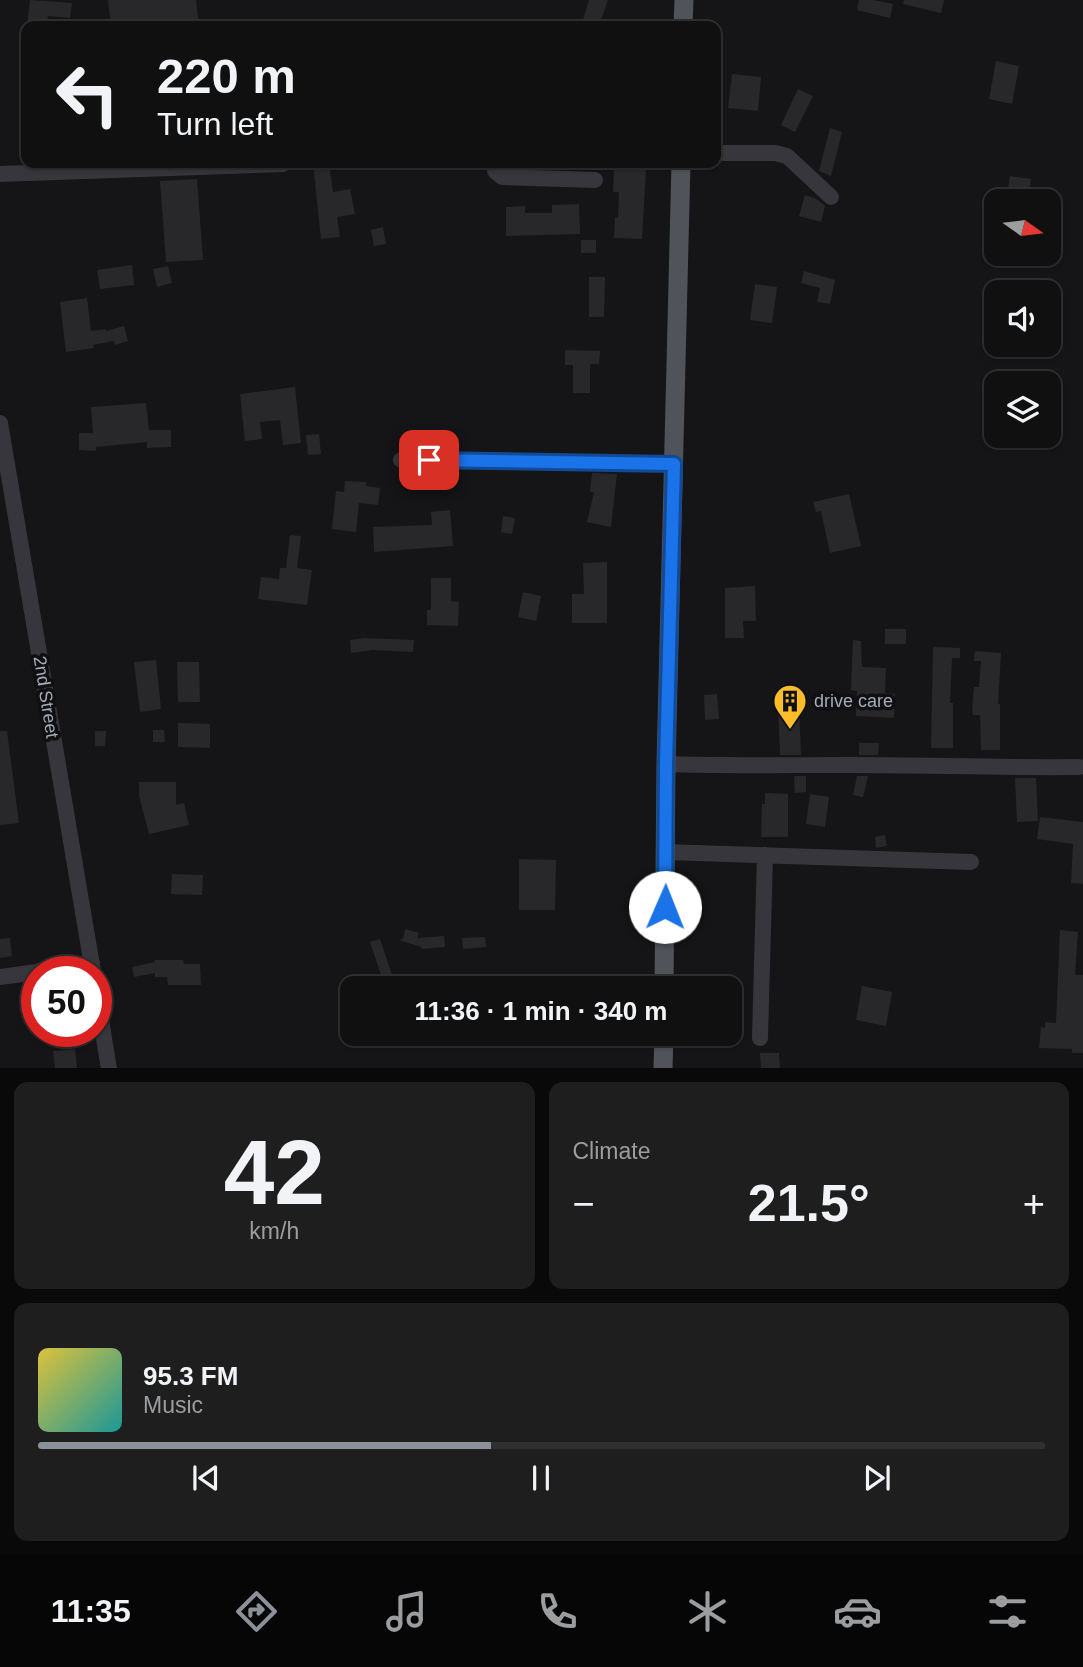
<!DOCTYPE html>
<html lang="en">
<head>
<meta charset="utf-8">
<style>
	body { margin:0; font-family:Arial,sans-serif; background:#1e1e1f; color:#f1f3f6; height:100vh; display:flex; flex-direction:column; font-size:26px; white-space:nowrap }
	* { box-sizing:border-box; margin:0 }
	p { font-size:23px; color:#9c9d9f }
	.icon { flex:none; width:38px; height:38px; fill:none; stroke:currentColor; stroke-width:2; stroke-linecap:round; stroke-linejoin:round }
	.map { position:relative; height:1068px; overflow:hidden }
	.panel { display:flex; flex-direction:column; gap:14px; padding:14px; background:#090909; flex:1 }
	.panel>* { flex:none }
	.top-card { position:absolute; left:21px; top:21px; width:700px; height:147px; border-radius:14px; box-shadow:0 2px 5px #0004,0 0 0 2px #303031; background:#101011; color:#f1f3f6; overflow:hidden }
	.needle { width:46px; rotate:104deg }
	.fabs { position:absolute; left:984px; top:189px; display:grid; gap:14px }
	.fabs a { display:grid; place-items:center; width:77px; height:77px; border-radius:14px; background:#101011; box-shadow:0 2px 5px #0004,0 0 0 2px #303031; font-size:35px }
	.speed { position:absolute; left:21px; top:956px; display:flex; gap:14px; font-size:35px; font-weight:700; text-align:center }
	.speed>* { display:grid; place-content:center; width:91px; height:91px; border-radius:50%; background:#101011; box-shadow:0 2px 5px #0004,0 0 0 2px #303031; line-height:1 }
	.speed .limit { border:10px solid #d22; background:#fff; color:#111 }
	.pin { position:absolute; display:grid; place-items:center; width:60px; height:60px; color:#fff; margin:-30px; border-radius:14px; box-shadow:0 4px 10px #0006 }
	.me { position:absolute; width:77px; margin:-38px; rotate:1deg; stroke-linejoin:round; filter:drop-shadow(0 0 5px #0008) }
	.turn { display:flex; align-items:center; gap:24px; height:147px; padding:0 21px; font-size:32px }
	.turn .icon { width:91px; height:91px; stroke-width:2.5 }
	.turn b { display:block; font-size:49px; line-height:60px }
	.big { font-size:52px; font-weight:800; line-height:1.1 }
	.panel .card { flex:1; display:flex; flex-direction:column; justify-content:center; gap:10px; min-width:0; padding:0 24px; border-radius:14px; background:#1e1e1f }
	.panel .dial { align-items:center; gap:0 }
	.dial b { font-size:91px; line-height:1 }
	.song { display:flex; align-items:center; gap:21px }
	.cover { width:84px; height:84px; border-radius:10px; background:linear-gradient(135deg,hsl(50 70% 55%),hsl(180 70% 35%)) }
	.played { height:7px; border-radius:4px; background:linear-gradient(90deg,#8c9099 45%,#303031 45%) }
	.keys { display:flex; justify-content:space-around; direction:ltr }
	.heat { display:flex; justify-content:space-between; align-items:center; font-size:38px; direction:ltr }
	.panel .tiles { flex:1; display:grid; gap:14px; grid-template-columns:1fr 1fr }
	.card:last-child { grid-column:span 2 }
	.trip { position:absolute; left:340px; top:976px; width:402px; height:70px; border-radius:14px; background:#101011; box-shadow:0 2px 5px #0004,0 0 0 2px #303031; font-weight:800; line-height:70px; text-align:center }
	.dock { display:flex; height:112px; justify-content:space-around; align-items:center; background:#060607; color:#9c9d9f }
	.dock .icon { width:49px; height:49px }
	.dock .active { color:#8c9099 }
	.dock b { font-size:32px; color:#f1f3f6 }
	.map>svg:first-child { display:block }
</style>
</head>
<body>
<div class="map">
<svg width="1083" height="1069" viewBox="0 0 1083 1069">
	<rect width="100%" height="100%" fill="#151517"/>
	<!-- building -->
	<path fill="#28282b" d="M 30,0 L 72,3 L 70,18 L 48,16 L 46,26 L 27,25 Z
		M 108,0 L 196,0 L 199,26 L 111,26 Z
		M 589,0 L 608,0 L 599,26 L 581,26 Z
		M 859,0 L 873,0 L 893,4 L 890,18 L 857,10 Z
		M 904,0 L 944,0 L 941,13 L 903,4 Z
		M 996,61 L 1019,66 L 1012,104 L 989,99 Z
		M 732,74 L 761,77 L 758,111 L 728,108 Z
		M 798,89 L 813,96 L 795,132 L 781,125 Z
		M 830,128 L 842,132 L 831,176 L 819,171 Z
		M 313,163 L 329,163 L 333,192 L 350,189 L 355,214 L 337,217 L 340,237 L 321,239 Z
		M 614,168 L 646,169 L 642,239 L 614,238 L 615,217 L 618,218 L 619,192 L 613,192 Z
		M 1010,176 L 1031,179 L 1028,201 L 1006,201 Z
		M 197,179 L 203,260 L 166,262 L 160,181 Z
		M 805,195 L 817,199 L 825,206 L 821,222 L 799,216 Z
		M 579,204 L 580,234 L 506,236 L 506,207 L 525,206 L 525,213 L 552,213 L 552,205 Z
		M 383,227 L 386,244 L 374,246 L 371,230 Z
		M 581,240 L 596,240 L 596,253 L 581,253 Z
		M 132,265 L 134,285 L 100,289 L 97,270 Z
		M 168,266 L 172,283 L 157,287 L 153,269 Z
		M 804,271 L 835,280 L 830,304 L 817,302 L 820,288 L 801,283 Z
		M 589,277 L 605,277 L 604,317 L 589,317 Z
		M 755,284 L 777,287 L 772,323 L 750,320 Z
		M 87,298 L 91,331 L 106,329 L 106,331 L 124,326 L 128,341 L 115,345 L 114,341 L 93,345 L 94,348 L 66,352 L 60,302 Z
		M 565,350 L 600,351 L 599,364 L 590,364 L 590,393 L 573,393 L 573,365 L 565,365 Z
		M 295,387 L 301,443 L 283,445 L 280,420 L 260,422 L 262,439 L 245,441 L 240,394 Z
		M 146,403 L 149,430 L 171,430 L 171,447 L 147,448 L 147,442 L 96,447 L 96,451 L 79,450 L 79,433 L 93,433 L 91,407 Z
		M 319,434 L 321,454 L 308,455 L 306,435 Z
		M 592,473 L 617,474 L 611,527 L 587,522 L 594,492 L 590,492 Z
		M 345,481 L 366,482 L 366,486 L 380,488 L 378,505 L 359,503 L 356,532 L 332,529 L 336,491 L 344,492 Z
		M 849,494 L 861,546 L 830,553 L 821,511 L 816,512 L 813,502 Z
		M 450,510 L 453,546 L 374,552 L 373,527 L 432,525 L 431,512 Z
		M 503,516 L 515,518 L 512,534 L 501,532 Z
		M 290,535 L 301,536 L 297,568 L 312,570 L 307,605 L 258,599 L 261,577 L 279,579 L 280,568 L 286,568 Z
		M 607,562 L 607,623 L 572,623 L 572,594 L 584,594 L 583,563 Z
		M 431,578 L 451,578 L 451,601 L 459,602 L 458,626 L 427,625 L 427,610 L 431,610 Z
		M 755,586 L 756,621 L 743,621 L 744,638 L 725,638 L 725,588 Z
		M 523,592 L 541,596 L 536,621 L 518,617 Z
		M 885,629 L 906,629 L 906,644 L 885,644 Z
		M 364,638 L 414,640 L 413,652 L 373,650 L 351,653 L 350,640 Z
		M 853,640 L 861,641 L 862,667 L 886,668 L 885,693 L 895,694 L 894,718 L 856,716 L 857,691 L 851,690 Z
		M 933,647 L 960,648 L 960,658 L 952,658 L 950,703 L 953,703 L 953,748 L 931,748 Z
		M 975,651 L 1001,653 L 998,704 L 1000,704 L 1000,750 L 981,750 L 980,715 L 973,715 L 972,710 L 974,687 L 979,687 L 981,661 L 974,661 Z
		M 156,660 L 161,709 L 140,712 L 134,662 Z
		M 177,662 L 199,662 L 200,702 L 178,702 Z
		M 717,694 L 719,719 L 705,720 L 704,695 Z
		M 778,707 L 799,707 L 801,755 L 780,755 Z
		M 178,723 L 210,724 L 210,748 L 178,747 Z
		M 153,730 L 164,730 L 165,742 L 153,742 Z
		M 0,731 L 7,731 L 19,823 L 0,825 Z
		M 95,731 L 106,731 L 105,746 L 95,746 Z
		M 859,743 L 879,743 L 878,755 L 859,755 Z
		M 794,776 L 806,776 L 806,792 L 795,793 Z
		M 857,776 L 868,776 L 863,797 L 853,795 Z
		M 1015,778 L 1036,778 L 1038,821 L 1017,822 Z
		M 139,782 L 176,782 L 176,805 L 184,803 L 189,825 L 149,834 L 139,796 Z
		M 765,793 L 788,794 L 788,837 L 761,837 L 762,804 L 765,804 Z
		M 810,794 L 829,797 L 825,827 L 806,824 Z
		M 1040,817 L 1083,822 L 1083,884 L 1071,883 L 1073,844 L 1037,839 Z
		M 885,835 L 887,846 L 876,848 L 875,837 Z
		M 519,859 L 556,860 L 555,910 L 519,910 Z
		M 172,874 L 203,875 L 202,895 L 171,894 Z
		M 405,929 L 419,933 L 417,938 L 444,936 L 445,947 L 421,949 L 421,947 L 399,940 L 403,939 Z
		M 1060,930 L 1078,932 L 1075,975 L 1083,975 L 1083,1053 L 1072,1053 L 1072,1049 L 1039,1048 L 1041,1027 L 1045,1028 L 1045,1022 L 1056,1023 Z
		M 485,937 L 486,947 L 463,949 L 462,938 Z
		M 10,938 L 12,956 L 0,958 L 0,939 Z
		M 380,939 L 393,978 L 383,981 L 370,942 Z
		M 155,960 L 183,960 L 184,964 L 200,964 L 201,985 L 168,985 L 167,977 L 155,977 L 155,973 L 134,977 L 132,967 L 155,962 Z
		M 862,986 L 892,992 L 886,1026 L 856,1020 Z
		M 75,1049 L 77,1068 L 55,1068 L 53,1051 Z
		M 760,1053 L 779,1053 L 780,1068 L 761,1068 Z"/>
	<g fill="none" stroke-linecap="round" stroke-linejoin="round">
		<!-- minor -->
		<path stroke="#36363c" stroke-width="16" d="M 716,153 L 775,153 L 787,156 L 831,197
			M 495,163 L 495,171 L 502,177 L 595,180
			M 0,174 L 283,164
			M 0,423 L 93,971
			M 401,460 L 674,464
			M 666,764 C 727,766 788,765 849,765 C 926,765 1002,768 1079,767
			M 666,852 L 971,862
			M 39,971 L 92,963
			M 0,977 L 37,972
			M 96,989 L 109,1069
			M 760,1038 L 765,855"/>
		<!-- major -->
		<path stroke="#51535b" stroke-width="19" d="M 683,26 L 684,0
			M 664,989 L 666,764 L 681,163
			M 663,1069 L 664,1034"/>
	</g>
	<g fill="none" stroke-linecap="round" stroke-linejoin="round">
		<defs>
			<path id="route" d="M 429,460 L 674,464 L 666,764 L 665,907"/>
		</defs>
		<!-- route casing -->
		<use href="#route" stroke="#114b97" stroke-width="18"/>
		<!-- route -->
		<use href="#route" stroke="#1a73e8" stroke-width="12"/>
	</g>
	<!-- icons -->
	<defs>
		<symbol id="building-pin" viewBox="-11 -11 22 30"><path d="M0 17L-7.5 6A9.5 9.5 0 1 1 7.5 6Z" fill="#fcbe28" stroke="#101012"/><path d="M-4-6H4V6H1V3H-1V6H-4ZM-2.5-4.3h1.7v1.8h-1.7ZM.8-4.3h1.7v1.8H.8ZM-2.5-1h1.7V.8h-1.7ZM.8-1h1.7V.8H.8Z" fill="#111"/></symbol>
	</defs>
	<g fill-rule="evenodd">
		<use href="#building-pin" x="771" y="682" width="38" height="52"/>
	</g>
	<g text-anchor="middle" stroke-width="7" stroke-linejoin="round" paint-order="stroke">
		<!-- street labels -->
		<g font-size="18" fill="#a6abb8" stroke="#101012">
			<text transform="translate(46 697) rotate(81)" y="6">2nd Street</text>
		</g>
		<!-- poi labels -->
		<g font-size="18" fill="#a6abb8" stroke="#101012" text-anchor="start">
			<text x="814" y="707">drive care</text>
		</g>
	</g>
</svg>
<div class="fabs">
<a><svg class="needle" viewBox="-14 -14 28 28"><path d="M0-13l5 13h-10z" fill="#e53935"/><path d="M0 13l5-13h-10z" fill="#9c9d9f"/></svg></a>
<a><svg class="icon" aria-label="sound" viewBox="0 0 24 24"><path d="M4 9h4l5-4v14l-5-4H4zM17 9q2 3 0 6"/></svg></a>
<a><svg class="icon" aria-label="layers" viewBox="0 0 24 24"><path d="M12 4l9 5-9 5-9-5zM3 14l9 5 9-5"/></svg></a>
</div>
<div class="speed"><div class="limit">50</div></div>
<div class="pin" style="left:429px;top:460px;background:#d93025"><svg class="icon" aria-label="arrive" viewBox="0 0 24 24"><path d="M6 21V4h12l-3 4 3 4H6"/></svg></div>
<svg class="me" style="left:665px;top:907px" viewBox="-20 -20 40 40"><circle r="19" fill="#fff"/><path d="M0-13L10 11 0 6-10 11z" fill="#1a73e8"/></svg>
<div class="trip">11:36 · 1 min · 340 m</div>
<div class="top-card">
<div class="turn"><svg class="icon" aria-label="left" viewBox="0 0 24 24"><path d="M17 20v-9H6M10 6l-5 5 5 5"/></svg><div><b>220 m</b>Turn left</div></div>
</div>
</div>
<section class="panel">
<div class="tiles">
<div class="card dial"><b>42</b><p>km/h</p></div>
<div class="card"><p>Climate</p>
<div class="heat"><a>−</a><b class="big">21.5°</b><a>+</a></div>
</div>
<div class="card">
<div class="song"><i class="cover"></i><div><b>95.3 FM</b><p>Music</p></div></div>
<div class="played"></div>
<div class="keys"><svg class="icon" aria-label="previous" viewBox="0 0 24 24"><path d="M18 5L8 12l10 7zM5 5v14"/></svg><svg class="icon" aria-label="pause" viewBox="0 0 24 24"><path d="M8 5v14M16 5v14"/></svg><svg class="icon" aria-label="next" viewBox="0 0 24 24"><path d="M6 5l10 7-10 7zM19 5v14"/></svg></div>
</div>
</div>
</section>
<nav class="dock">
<b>11:35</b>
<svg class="icon active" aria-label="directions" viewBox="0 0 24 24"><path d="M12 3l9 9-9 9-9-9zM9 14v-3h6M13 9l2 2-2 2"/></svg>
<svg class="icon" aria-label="music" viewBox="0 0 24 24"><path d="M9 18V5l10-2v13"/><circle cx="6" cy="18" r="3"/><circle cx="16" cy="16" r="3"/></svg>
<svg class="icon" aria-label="phone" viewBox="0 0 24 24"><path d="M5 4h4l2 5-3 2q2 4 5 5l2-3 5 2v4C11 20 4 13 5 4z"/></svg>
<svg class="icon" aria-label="climate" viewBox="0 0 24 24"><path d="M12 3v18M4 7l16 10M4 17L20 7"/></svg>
<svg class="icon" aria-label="car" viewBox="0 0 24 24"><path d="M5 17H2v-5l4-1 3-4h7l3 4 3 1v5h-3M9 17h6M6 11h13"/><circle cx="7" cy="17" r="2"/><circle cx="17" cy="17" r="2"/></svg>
<svg class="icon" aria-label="filters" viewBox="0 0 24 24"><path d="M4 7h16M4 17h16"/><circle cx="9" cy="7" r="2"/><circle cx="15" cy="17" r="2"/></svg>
</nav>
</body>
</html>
